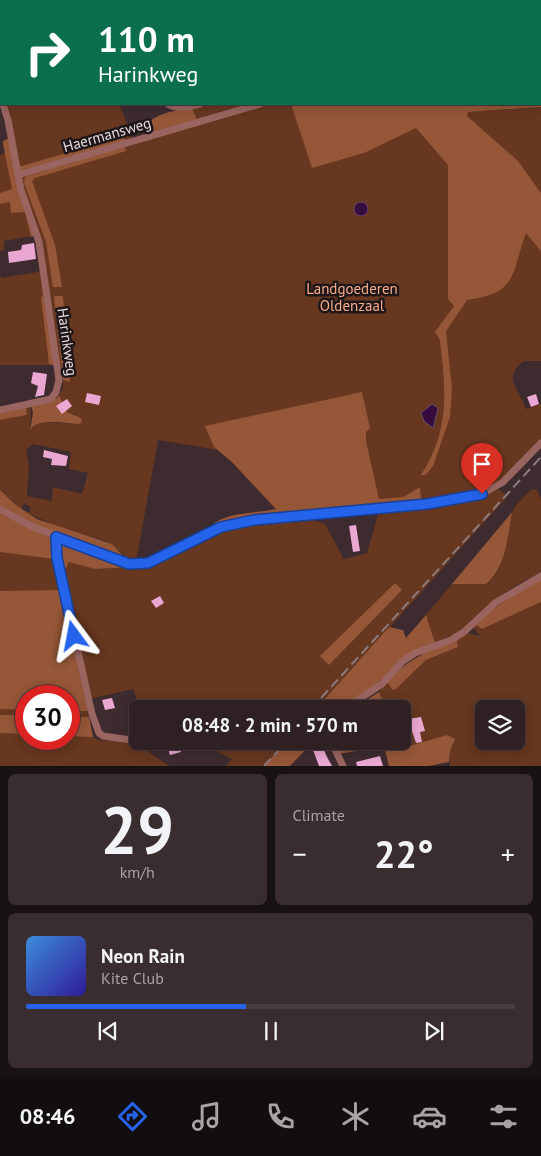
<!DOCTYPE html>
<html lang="en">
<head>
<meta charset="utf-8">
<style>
	body { margin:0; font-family:"PT Sans",sans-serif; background:#3a2d30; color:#f1f3f6; height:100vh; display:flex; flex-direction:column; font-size:19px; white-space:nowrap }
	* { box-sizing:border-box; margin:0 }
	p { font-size:16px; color:#a7a3a6 }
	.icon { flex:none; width:28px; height:28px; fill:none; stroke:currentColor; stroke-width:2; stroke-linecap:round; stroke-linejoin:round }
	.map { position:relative; height:766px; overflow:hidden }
	.panel { display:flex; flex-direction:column; gap:8px; padding:8px; background:#191213; flex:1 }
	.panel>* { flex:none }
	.top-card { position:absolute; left:0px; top:0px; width:541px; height:105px; box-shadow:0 2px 12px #0003,0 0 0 1px #493e41; background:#0b6e4f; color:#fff; overflow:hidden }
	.tools { position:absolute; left:475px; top:700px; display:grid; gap:10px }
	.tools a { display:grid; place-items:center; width:50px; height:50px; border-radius:8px; background:#2e2023; box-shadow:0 2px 12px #0003,0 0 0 1px #493e41; font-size:25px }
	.speed { position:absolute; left:15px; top:685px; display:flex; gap:10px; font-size:25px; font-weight:700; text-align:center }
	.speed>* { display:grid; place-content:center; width:65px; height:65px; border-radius:50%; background:#2e2023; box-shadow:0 2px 12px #0003,0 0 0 1px #493e41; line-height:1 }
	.speed .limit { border:8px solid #d22; background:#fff; color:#111 }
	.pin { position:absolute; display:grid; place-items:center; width:42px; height:42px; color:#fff; margin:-51px -21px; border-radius:50% 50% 50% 0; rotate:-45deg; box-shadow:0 0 5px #0007 }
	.pin .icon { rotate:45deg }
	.me { position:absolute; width:55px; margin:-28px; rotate:347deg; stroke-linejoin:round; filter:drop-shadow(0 0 4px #0008) }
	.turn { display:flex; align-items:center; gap:18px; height:105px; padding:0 15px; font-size:22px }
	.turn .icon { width:65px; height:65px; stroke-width:2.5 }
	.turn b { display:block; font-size:35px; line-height:42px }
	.big { font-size:38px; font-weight:600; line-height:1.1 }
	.panel .widget { flex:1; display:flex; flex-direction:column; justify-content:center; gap:8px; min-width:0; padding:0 18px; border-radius:8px; background:#3a2d30 }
	.panel .dial { align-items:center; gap:0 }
	.dial b { font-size:65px; line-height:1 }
	.song { display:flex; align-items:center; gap:15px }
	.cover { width:60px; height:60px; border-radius:8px; background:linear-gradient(135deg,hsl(210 70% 55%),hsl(250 70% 35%)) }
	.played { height:5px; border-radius:2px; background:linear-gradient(90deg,#2563eb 45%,#493e41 45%) }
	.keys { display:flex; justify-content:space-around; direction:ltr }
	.heat { display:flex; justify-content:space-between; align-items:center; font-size:28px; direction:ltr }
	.panel .tiles { flex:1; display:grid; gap:8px; grid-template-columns:1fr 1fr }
	.widget:last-child { grid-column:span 2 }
	.trip { position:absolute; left:129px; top:700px; width:282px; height:50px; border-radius:8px; background:#2e2023; box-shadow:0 2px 12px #0003,0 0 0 1px #493e41; font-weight:600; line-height:50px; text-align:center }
	.tabs { display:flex; height:80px; justify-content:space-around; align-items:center; background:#120d0e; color:#a7a3a6 }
	.tabs .icon { width:35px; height:35px }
	.tabs .on { color:#2563eb }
	.tabs b { font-size:22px; color:#f1f3f6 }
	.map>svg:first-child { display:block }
</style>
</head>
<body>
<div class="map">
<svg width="541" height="766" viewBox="0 0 541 766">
	<rect width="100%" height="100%" fill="#3d2b2f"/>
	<!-- green -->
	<path fill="#67371f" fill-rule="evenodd" d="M 0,0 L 133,0 L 133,1 L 1,1 L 1,5 Z
		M 6,104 L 119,104 L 133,139 L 126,141 L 124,136 L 18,167 Z
		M 205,104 L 250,104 L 197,120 L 192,108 Z
		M 267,104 L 404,104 L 472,120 L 467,116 L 467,112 L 541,107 L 541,193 L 530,178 L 541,219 L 541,361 L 524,361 C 501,378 520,390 526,409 L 541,404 L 541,440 L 509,476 L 491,488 L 471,494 L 400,504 L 280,514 L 232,462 L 218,450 L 158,440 L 136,562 L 128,561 L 123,554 L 106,541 L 56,526 L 26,512 L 30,512 L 30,507 L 24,503 L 21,509 L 0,490 L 0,420 L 27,415 L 26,406 L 31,405 L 30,428 L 42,422 L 79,424 L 75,415 L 67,412 L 59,395 L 63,388 L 62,365 L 0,365 L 0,273 L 1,278 L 44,271 L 37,235 L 4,241 L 4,250 L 0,251 L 0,155 L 5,153 L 16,178 ZM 33,444 L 71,452 L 69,469 L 88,473 L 82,494 L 53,487 L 52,501 L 27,496 L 29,466 L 26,450 Z
		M 499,489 L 507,497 L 316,709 L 140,709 L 133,689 L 90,699 L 60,566 L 72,562 L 95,569 L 149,566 L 211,535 L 235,526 L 307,518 L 325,524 L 344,559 L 367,553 L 379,511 L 475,498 ZM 390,588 L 329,664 L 321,656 Z
		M 532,489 L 537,490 L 541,500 L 541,572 L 515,586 L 494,601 L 461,631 L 435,643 L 426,615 L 452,584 L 486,584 C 512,562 501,540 512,513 C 515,504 526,496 532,489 Z
		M 0,513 L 52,540 L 58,581 L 93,737 L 98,740 L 136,743 L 169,766 L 0,766 ZM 26,696 L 69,696 L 69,739 L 26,739 Z
		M 541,602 L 541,766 L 450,766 L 450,751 L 455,739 L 447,735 L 397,749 L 396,741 L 402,741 L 402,709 L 386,709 L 379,692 L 387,682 L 396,689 L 426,660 L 458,647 L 457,640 L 467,633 L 480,636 L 473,627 L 476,625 L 482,629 ZM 484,709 L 516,709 L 516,741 L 484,741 Z
		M 220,741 L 286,741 L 264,766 L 226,766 L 232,759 L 218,752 Z"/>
	<!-- forest -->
	<path fill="#955737" d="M 479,0 L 541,0 L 541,107 L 468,112 L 467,116 L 518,161 L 541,193 L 541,251 L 526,233 C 511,273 519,293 467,300 L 446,331 L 452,389 L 450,417 L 433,466 L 426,475 L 421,475 C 450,430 446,391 440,340 L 435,332 L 454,306 L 448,299 L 448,165 L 416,128 L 364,153 L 312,168 L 291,104 L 540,104 L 540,1 Z
		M 192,108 L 197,120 L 145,135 C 145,113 175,111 192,108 Z
		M 124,136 L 126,141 L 20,171 L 18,167 Z
		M 9,138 L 34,236 L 31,237 L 25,212 L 11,213 L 10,202 L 0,204 L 0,193 L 12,189 L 3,144 L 3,141 Z
		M 124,146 L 126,151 L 35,178 L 32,181 L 55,245 L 62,287 L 53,287 L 46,242 L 24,183 L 25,177 Z
		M 43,294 L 55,365 L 49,364 L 41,298 Z
		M 54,296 L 63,296 L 70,382 L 63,380 Z
		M 362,392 L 370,428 L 366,432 L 366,441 L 379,499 L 403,497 L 420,487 L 421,501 L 209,529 C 221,511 256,514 276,509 L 232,462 L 214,447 L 205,426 Z
		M 59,395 L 67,412 L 81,418 L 82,422 L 79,424 C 65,424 38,417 30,430 L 33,413 L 31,405 L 57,398 Z
		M 26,406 L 27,415 L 0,420 L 0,412 Z
		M 0,490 L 16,505 L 37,519 L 112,544 L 128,561 L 44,529 L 0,507 Z
		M 0,512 L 51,538 L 54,559 L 0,552 Z
		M 512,512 C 507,538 507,566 486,584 L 452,584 Z
		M 59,541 L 115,563 L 132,567 L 95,569 L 69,562 L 66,568 L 60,566 Z
		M 541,578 L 541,602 L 482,629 L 476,625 L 488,612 Z
		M 395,583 L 402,590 L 329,665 L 320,656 Z
		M 61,590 L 88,711 L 69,711 L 69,696 L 26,696 L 26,710 L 0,709 L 0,591 Z
		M 426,615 L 435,643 L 422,647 L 345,709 L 316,709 L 389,627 L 403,630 L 406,638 Z
		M 457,640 L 458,647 L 426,660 L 396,689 L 393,690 L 387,682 C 411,657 425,652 457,640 Z
		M 379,692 L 386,709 L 352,709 Z
		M 0,715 L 26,715 L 26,734 L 0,733 Z
		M 69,717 L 89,717 L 93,737 L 69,736 Z
		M 447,735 L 455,739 L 450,751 L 449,762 L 429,766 L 389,766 L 384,746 L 339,754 L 333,741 L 396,741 L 398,749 Z
		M 286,741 L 314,741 L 290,766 L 264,766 Z"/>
	<!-- water -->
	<path fill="#340c3d" stroke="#694a6d" d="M354 209a7 7 0 1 1 14 0a7 7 0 1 1-14 0Z
		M 432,404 L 438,408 L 433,428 L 424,421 L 421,413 Z"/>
	<!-- building -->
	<path fill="#e9a7d1" d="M 34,243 L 36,259 L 9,263 L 8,252 L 21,250 L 22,245 Z
		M 33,372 L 47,374 L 44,395 L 35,397 L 38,386 L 31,383 Z
		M 87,393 L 101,396 L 99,405 L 85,402 Z
		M 536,394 L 539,404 L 531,407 L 527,397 Z
		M 67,399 L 72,406 L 62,414 L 56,406 Z
		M 44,450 L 68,456 L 66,466 L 51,465 L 52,459 L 43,457 Z
		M 356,525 L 360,551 L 353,552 L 349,526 Z
		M 160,596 L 164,603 L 156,608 L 151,601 Z
		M 112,698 L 115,708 L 105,710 L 102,700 Z
		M 421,717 L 425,731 L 420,732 L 422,742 L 416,743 L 408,719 Z
		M 178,741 L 181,752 L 170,755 L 166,742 Z
		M 322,745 L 327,757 L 332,766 L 319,766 L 313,750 Z
		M 380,756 L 383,766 L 357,766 L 356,762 Z"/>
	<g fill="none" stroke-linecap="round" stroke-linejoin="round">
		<!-- minor -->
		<path stroke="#9a6560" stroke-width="7" d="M 476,0 L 476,1
			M 330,1 L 333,0
			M 354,1 L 355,0
			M 168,104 C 177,110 189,107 200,104
			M 18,175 L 260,104
			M 0,410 L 51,399 L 56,392 L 59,380 L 39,242 L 21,190 L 8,120 L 3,104
			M 0,509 L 31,526 L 129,564 L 148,563 L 221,527 L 254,521 L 427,504 L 482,494 L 503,482 L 541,443
			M 56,537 L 57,558 L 92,714 L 99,733 L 103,736 L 138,741
			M 348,709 L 356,701 L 382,684 L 403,661 L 415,653 L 451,640 L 464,632 L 495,603 L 541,576
			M 331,741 L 343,766"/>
		<!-- rail -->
		<path stroke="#8b7c7f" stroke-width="2" stroke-dasharray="10 5" stroke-linecap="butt" d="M 311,709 L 541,457
			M 264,766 L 287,741"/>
	</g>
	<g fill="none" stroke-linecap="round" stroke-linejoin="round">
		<defs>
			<path id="route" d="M 74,636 L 57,558 L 56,537 L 129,564 L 148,563 L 221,527 L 254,520 L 427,504 L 482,494"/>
		</defs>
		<!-- route casing -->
		<use href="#route" stroke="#184099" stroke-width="12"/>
		<!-- route -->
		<use href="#route" stroke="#2563eb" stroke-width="9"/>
	</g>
	<g text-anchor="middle" stroke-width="5" stroke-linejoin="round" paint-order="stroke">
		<!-- street labels -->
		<g font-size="15" fill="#e5d9dc" stroke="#1e1618">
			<text transform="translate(107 135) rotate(-16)" y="5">Haermansweg</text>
			<text transform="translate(67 342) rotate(82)" y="5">Harinkweg</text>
		</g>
		<!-- park labels -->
		<g font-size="15" fill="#f6ac89" stroke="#1e1618">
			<text x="352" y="294">Landgoederen<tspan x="352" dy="17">Oldenzaal</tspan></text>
		</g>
	</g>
</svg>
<div class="tools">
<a><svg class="icon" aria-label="layers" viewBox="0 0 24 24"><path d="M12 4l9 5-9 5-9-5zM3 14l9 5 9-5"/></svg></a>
</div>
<div class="speed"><div class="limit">30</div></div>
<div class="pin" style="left:482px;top:494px;background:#d93025"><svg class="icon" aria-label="arrive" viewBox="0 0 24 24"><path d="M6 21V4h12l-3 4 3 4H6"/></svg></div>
<svg class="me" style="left:74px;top:636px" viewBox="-20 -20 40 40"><path d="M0-17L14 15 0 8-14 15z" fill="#2563eb" stroke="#fff" stroke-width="4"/></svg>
<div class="trip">08:48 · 2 min · 570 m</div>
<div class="top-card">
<div class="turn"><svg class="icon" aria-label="right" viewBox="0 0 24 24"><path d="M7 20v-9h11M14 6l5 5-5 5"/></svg><div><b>110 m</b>Harinkweg</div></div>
</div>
</div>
<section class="panel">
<div class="tiles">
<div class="widget dial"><b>29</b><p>km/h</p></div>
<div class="widget"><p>Climate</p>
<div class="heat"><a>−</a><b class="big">22°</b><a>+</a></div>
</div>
<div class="widget">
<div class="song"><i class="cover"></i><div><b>Neon Rain</b><p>Kite Club</p></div></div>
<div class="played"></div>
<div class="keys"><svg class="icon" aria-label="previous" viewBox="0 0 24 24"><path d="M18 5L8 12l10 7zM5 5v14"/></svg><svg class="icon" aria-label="pause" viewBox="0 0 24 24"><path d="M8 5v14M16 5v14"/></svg><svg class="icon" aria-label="next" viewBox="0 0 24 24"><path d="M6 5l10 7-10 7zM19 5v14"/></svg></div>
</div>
</div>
</section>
<nav class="tabs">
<b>08:46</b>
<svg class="icon on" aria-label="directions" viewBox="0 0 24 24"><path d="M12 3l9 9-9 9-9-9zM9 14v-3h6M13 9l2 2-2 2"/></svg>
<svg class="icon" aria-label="music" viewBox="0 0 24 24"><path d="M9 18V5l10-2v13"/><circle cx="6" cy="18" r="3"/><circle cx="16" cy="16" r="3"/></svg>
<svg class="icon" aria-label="phone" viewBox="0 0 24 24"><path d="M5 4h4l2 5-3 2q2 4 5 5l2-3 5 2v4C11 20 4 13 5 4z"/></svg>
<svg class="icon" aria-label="climate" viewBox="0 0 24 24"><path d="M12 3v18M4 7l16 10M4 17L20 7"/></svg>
<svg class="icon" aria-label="car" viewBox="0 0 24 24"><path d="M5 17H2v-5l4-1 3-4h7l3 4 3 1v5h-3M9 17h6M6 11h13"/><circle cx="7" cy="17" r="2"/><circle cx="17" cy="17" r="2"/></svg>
<svg class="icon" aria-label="filters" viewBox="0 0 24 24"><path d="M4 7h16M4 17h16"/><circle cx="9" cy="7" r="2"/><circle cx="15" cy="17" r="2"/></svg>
</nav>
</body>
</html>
